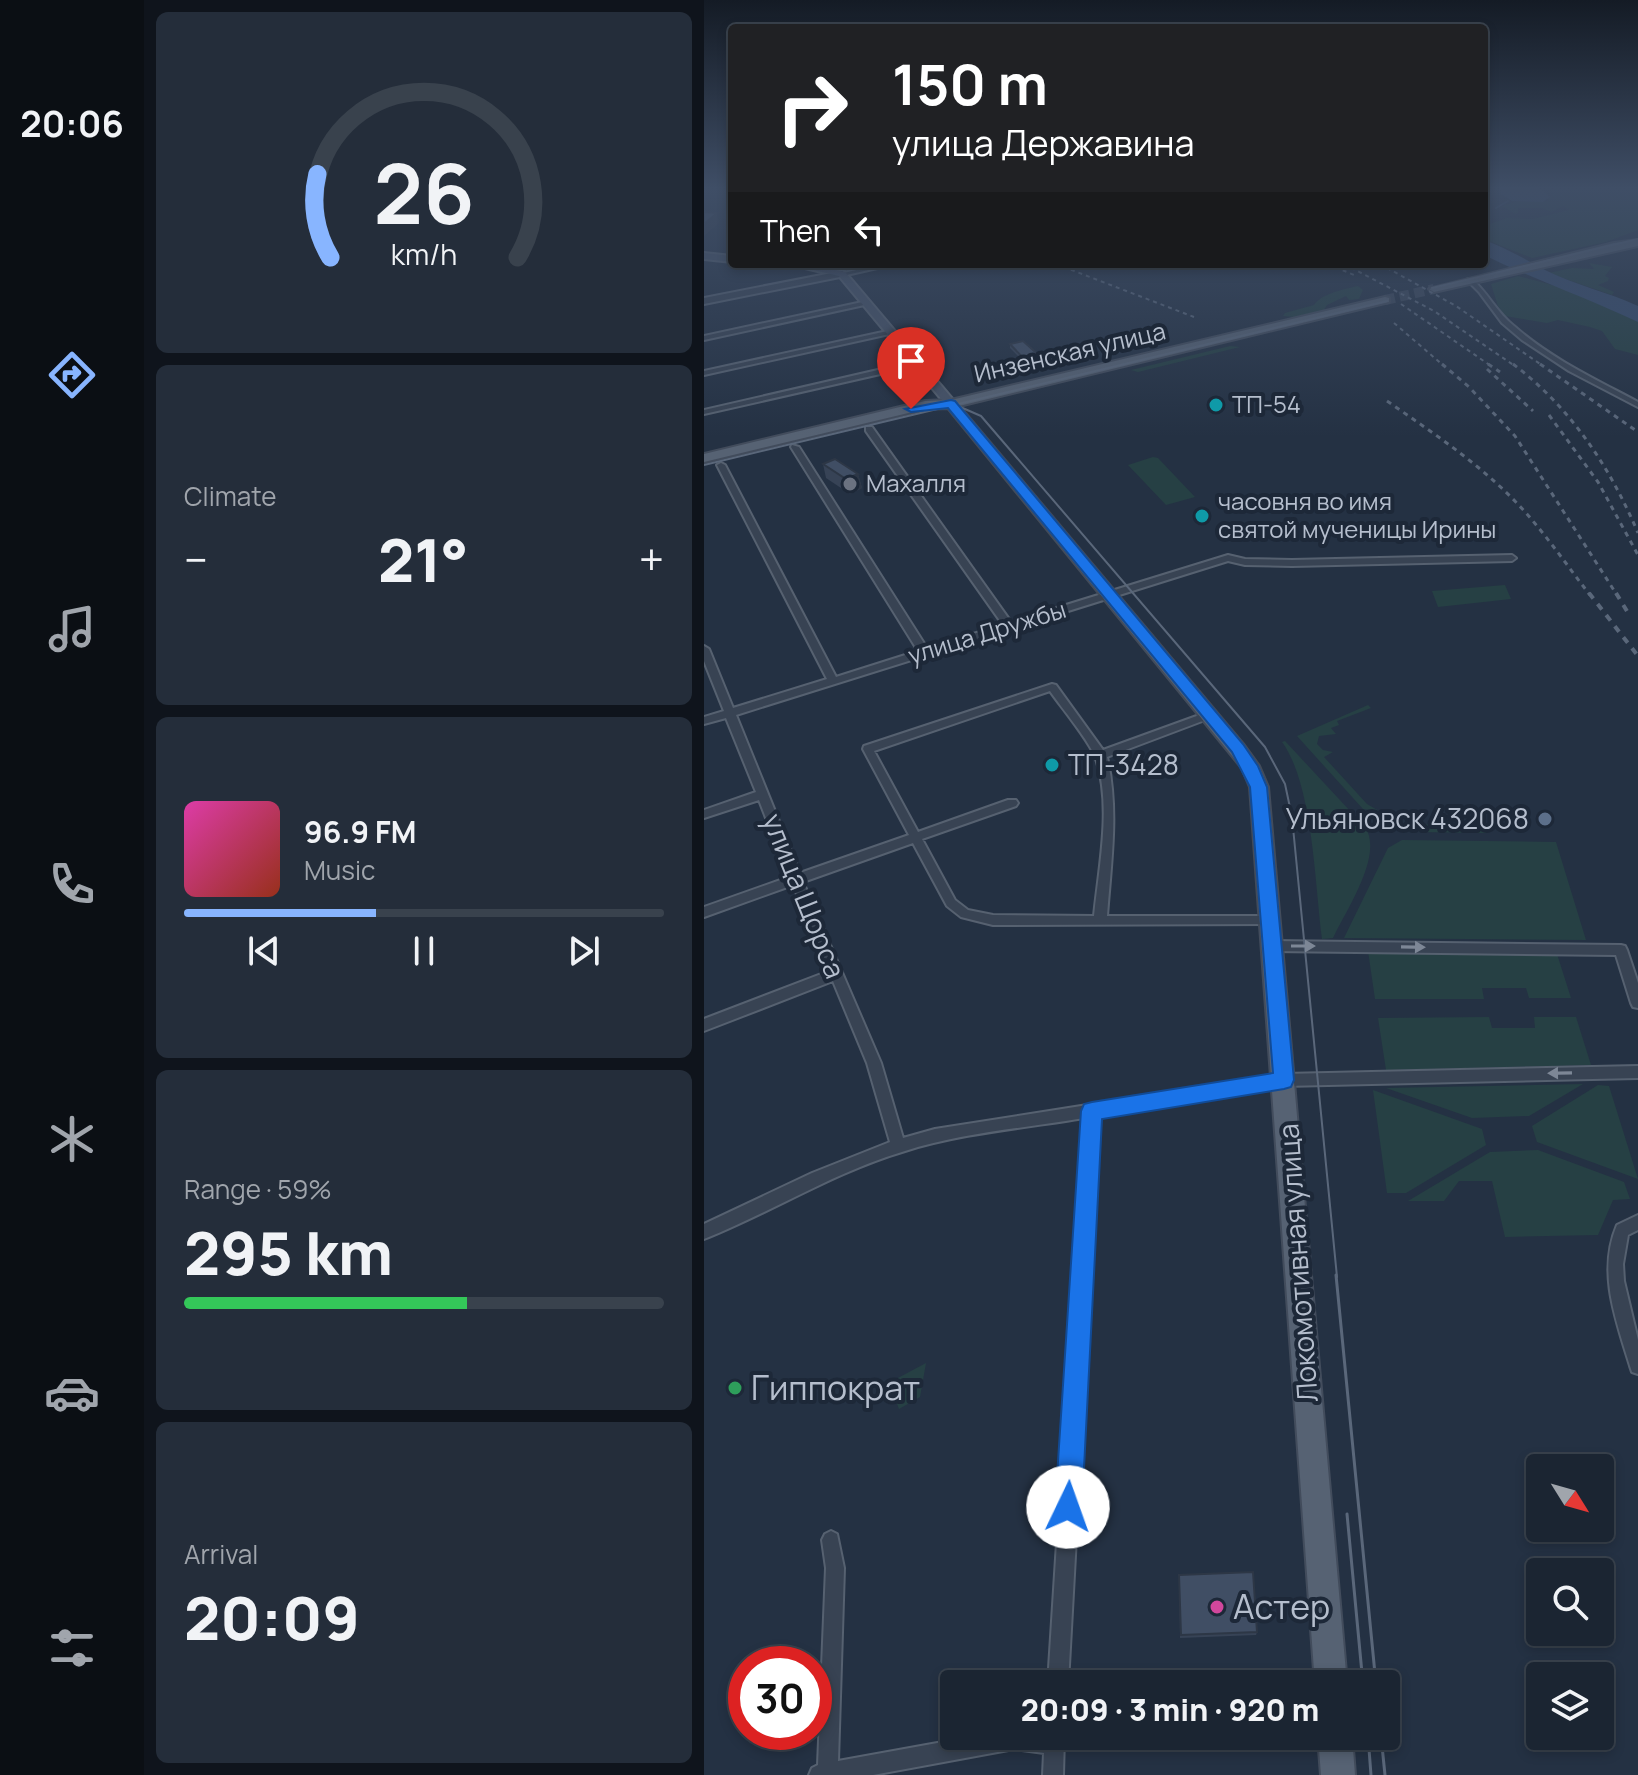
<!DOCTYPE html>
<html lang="en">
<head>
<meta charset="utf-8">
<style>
	body { margin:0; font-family:Manrope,sans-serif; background:#242d3a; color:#f1f3f6; height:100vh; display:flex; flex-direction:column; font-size:30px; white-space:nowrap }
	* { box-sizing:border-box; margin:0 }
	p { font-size:26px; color:#a0a5ac }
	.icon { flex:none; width:44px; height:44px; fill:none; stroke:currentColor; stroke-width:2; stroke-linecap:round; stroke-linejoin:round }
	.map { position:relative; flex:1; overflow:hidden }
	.side { display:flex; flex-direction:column; gap:12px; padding:12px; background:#0f141c; width:560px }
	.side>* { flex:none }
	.top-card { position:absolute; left:24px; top:24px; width:760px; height:244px; border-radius:8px; box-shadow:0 4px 12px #0003,0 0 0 2px #39424d; background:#202124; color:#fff; overflow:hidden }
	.needle { width:52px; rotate:127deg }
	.buttons { position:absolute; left:822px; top:1454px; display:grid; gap:16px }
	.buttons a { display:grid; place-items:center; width:88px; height:88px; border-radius:8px; background:#1b2532; box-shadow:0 4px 12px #0003,0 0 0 2px #39424d; font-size:40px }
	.speed { position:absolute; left:24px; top:1646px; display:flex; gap:16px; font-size:40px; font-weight:700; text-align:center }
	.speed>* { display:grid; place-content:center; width:104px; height:104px; border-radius:50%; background:#1b2532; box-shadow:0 4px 12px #0003,0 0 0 2px #39424d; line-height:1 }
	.speed .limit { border:12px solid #d22; background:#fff; color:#111 }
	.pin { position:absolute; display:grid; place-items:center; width:68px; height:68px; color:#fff; margin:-82px -34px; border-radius:50% 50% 50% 0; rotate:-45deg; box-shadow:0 0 8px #0007 }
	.pin .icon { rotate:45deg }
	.me { position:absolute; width:88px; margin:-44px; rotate:3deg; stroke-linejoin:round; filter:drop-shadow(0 0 6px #0008) }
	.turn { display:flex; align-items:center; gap:28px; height:168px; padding:0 32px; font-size:36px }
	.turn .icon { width:104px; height:104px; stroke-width:2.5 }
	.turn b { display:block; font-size:56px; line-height:68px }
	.then { display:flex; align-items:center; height:76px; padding:0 32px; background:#0003; gap:16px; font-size:30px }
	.big { font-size:60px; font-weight:800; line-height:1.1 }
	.side .card { flex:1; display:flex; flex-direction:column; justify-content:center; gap:12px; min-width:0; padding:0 28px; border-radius:12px; background:#242d3a }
	.side .dial { align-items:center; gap:0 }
	.dial svg { height:208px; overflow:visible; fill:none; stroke:#39424d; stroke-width:7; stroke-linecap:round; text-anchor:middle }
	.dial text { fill:#f1f3f6; stroke:none }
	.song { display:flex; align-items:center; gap:24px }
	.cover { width:96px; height:96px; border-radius:12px; background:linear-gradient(135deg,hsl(320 70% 55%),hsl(10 70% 35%)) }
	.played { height:8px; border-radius:4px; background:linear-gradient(90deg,#88b5ff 40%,#39424d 40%) }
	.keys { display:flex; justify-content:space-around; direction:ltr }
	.heat { display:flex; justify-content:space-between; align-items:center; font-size:44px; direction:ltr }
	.charge { height:12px; border-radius:6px; background:linear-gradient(90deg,#34c759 59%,#39424d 0) }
	.trip { position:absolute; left:236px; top:1670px; width:460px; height:80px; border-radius:8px; background:#1b2532; box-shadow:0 4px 12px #0003,0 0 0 2px #39424d; font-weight:800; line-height:80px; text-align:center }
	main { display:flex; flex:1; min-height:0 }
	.menu { display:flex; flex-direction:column; width:144px; justify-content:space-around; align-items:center; background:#0b0f14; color:#a0a5ac }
	.menu .icon { width:56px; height:56px }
	.menu .active { color:#88b5ff }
	.menu b { font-size:36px; color:#f1f3f6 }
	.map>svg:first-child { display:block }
</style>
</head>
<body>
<main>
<nav class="menu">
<b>20:06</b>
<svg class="icon active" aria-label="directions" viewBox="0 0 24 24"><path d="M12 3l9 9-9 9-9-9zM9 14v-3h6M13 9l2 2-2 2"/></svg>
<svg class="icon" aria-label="music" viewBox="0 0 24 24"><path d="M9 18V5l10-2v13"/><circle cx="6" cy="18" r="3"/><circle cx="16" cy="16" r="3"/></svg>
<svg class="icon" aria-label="phone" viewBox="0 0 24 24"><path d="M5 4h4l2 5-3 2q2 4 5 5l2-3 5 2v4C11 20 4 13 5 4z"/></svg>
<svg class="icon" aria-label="climate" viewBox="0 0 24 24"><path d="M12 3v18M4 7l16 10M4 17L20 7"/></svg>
<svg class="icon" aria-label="car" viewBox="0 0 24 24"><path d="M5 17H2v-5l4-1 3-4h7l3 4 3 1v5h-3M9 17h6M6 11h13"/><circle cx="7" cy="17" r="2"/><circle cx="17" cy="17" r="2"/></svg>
<svg class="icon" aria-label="filters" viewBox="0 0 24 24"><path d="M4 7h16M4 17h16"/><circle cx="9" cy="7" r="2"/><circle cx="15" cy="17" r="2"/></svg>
</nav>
<section class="side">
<div class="card dial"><svg viewBox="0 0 100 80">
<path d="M14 69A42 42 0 1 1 86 69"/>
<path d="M14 69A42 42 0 0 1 9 37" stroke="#88b5ff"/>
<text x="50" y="56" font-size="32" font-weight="700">26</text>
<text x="50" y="72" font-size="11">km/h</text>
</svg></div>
<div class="card"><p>Climate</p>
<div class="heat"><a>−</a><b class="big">21°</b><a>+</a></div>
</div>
<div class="card">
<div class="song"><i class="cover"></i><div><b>96.9 FM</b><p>Music</p></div></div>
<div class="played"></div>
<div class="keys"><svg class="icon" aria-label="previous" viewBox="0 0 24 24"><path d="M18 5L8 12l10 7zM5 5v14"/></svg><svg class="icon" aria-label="pause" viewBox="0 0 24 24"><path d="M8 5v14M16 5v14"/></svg><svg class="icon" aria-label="next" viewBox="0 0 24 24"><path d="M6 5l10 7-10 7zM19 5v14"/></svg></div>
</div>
<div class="card"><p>Range · 59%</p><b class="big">295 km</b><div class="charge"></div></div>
<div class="card"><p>Arrival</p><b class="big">20:09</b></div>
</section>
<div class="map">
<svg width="934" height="1775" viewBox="0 0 934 1775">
	<rect width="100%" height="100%" fill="#243143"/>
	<!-- green -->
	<path fill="#264044" d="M 842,188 L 934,188 L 934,230 L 902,242 L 828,258 L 780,239 L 780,226 L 803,218 L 829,219 L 865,210 L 859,206 L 848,212 L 838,208 L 814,208 L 814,213 L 811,214 L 798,206 L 811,202 L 844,201 L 848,194 Z
		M 885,263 L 908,267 L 901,276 L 905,278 L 904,281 L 894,285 L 910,292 L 908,295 L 844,273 L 868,268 L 890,269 Z
		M 814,276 L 867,290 L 934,321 L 934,355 L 911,349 L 898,331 L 886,327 L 854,320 L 843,323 L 801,316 L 794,306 L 787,284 Z
		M 654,286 L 659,290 L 655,299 L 645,300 L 642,296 L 623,305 L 620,310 L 590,317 L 579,316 L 581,313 L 610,305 C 617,294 640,289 654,286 Z
		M 526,346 L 536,347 L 434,372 L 427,370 Z
		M 449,457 L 454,458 L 491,497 L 462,505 L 424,465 Z
		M 801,585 L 807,599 L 734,607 L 728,591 Z
		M 664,705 L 667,708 L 633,721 L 635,725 L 627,728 L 632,734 L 615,736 L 613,744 L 619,750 L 629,752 L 620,757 L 663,804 L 675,811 L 659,809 L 593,736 Z
		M 581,741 L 661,827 C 680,855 642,910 629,938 L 618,939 C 611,886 609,784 578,742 Z
		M 704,824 L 781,825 L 783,833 L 716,832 Z
		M 698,840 L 852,842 L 882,940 L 640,938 L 684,848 Z
		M 664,951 L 853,954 L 867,998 L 825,998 L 822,988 L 778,988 L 780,999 L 671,999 Z
		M 785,1017 L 788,1028 L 831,1028 L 830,1017 L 872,1017 L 887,1065 L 682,1070 L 674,1018 Z
		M 879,1084 L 825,1116 L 768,1118 L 682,1088 Z
		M 894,1085 L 905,1086 L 934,1179 L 833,1142 L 828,1126 Z
		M 669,1090 L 778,1129 L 782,1145 L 702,1193 L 683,1193 Z
		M 834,1150 L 920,1182 L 926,1199 L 909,1200 L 894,1235 L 801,1237 L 788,1181 L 755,1181 L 740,1201 L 704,1201 L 786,1152 Z
		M 222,1363 L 216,1397 L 195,1409 L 187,1388 L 194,1384 L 192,1379 Z"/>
	<!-- water -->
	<path fill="#364b6c" d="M 797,188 L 835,188 L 846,197 L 839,202 L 808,201 L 797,194 Z
		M 780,240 C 802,248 821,259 841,270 C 871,285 904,292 934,306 L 934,322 C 883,298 831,280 780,255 Z"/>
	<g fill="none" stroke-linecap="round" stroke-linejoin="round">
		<!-- stream -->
		<path stroke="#364b6c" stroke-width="2" d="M 792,208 L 804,201"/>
		<!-- primary-tunnel -->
		<path stroke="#3a4658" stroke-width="10" stroke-dasharray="10 5" stroke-linecap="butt" d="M 681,300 L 730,289"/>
		<defs>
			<path id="minor" d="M 179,264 L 191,264 L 138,276 L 135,274 Z
				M 764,279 L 768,279 C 784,293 793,313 810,326 C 846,358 891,379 934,402 L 934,407 L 865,371 L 818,340 L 798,323 L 775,292 L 764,281 Z
				M 163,301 L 166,303 L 165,304 L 0,340 L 0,336 Z
				M 188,330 L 191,332 L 190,333 L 0,375 L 0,371 Z
				M 213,361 L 216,361 L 216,365 L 0,414 L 0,410 Z
				M 162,427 L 168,427 L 307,622 L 524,555 L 541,559 L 588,560 L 808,555 L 812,558 L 808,561 L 588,566 L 541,565 L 524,561 L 32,715 L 96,873 L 205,835 L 159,749 L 160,746 L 348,684 L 352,685 L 399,750 L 501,713 L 505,712 L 510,715 L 509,717 L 403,757 C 415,810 407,862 403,916 L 565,916 L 569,918 L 571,921 L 569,924 L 289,925 L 257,917 L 243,906 L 209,843 L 99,882 L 177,1063 L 199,1138 L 231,1129 L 580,1074 L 934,1066 L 934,1078 L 580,1086 L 395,1116 L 364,1684 L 344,1684 L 380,1118 C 321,1128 258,1133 201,1151 C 130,1172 68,1212 0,1239 L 0,1224 L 108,1173 L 186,1142 L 163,1063 L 129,981 L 0,1031 L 0,1019 L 125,971 L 89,885 L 0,917 L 0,907 L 85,877 L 55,800 L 0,818 L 0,810 L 52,792 L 22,718 L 0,724 L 0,717 L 20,711 L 0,661 L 0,646 L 5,649 L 29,708 L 123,679 L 13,465 L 17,463 L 21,465 L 132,677 L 214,651 L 87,447 L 88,445 L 95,447 L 223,648 L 299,625 L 162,431 ZM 346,691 C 357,707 387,743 392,759 C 408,805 395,867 390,916 L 289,915 L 264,910 L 251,900 L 218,839 L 312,806 L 314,803 L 312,800 L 304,800 L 214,832 L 170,751 Z
				M 567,941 L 917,945 L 921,946 L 923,950 L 934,983 L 934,1008 L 929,1007 L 927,1003 L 912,955 L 567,951 L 563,950 L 561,946 L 563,942 Z
				M 934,1215 L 934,1230 L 924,1235 L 919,1264 L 920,1281 L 934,1340 L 934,1374 L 928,1372 L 926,1366 C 912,1320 893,1272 913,1225 Z
				M 127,1531 L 133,1534 L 140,1568 L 134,1761 L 272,1736 L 360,1736 L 359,1775 L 339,1775 L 340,1753 L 310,1749 L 169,1775 L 105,1775 L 108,1768 L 114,1765 L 122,1568 L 118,1540 L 121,1534 Z"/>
			<path id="tertiary" d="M 138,271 L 142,274 L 141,276 L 0,304 L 0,298 Z"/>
			<path id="secondary" d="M 0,253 L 28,256 L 28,262 L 0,259 Z
				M 84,264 L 103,264 L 141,272 L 251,402 L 251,406 L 243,406 L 135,276 Z"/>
			<path id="primary" d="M 934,240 L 934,246 L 730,292 L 725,289 L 910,243 Z
				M 681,297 L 685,298 L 685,302 L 255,406 L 539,744 L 555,766 L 564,787 L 643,1684 L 611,1684 L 546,787 L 538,768 L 244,408 L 221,409 L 0,462 L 0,454 L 221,401 L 247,400 Z
				M 614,1736 L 648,1736 L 651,1775 L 617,1775 Z"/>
		</defs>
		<!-- minor casing -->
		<use href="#minor" stroke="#566170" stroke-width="4"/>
		<!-- tertiary casing -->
		<use href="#tertiary" stroke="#566170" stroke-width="4"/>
		<!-- secondary casing -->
		<use href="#secondary" stroke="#566170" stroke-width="4"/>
		<!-- primary casing -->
		<use href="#primary" stroke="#424c5c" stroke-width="4"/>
		<!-- minor -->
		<use href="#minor" fill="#384353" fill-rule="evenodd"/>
		<!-- tertiary -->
		<use href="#tertiary" fill="#384353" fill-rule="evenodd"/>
		<!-- secondary -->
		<use href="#secondary" fill="#465266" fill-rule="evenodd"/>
		<!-- primary -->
		<use href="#primary" fill="#566273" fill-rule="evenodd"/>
		<!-- tram-far1 -->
		<path stroke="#5a677a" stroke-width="2" d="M 728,288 L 934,239
			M 222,409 L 254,406 L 277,416 L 561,747 L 581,784 L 588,817 L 633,1277
			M 0,465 L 683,301"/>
		<!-- tram -->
		<path stroke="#5a677a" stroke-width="3" d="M 632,1275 L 672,1684
			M 643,1514 L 659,1684
			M 664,1736 L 667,1775
			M 677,1736 L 681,1775"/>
		<!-- rail-far2 -->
		<path stroke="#5a677a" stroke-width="2" stroke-dasharray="4 4" stroke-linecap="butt" d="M 352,264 L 490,317
			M 624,264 L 650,275
			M 640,264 L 730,311 L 811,366
			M 676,264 L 752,306 L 839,366
			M 697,304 L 787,366
			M 690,323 L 740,366"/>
		<!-- rail-far1 -->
		<path stroke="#5a677a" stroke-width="3" stroke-dasharray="5 5" stroke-linecap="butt" d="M 738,364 L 765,387 L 811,436 L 913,595
			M 784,364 L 796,372
			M 809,364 C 867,408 906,467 934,533
			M 836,364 L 934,432
			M 783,369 L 829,411
			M 683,401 C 732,435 782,468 822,513 C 845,539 865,568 886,595
			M 845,415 L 894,482 L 934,555"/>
		<!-- rail -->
		<path stroke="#5a677a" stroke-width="4" stroke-dasharray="7 7" stroke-linecap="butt" d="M 885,593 L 934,656
			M 912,593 L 926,616"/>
	</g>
	<!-- wall -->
	<path fill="#374356" d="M 306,344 L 339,363 L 324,366 L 306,348 Z
		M 119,464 L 154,474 L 158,488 L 146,494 L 122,478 Z
		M 475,1575 L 553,1632 L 552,1635 L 476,1638 Z"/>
	<!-- shaded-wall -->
	<path fill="#2d3746" d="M 13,213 L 15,223 L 0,236 L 0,224 Z
		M 339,359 L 339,363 L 324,366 L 324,363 Z
		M 154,474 L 158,488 L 146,494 L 142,479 Z"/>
	<!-- building -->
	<path fill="#404e64" stroke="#2d3746" stroke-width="2" d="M 0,212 L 13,213 L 0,224 Z
		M 319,341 L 339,359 L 324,363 L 306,344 Z
		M 131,459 L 154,474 L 142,479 L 119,464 Z
		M 549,1572 L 553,1632 L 477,1635 L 475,1575 Z"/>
	<!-- one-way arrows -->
	<defs><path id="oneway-solid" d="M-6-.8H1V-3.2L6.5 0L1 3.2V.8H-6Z" transform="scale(2)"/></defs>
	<g fill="#7d8796">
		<use href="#oneway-solid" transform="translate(599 946)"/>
		<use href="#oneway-solid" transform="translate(709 947) rotate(1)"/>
		<use href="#oneway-solid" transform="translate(856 1073) rotate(179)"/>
	</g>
	<!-- sky -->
	<linearGradient id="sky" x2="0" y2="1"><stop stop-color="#141b25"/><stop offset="0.43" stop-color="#3f4e66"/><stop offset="1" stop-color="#3f4e66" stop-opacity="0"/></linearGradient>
	<rect width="934" height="437" fill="url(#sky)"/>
	<!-- route -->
	<path fill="#1a73e8" stroke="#114b97" stroke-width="2" d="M 247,400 L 251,401 L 539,744 L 554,766 L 563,787 L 590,1080 L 587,1087 L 580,1089 L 398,1119 L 378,1507 L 374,1516 L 364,1520 L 355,1516 L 351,1507 L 377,1111 L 380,1104 L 388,1102 L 569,1073 L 546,787 L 528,752 L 244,408 L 207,412 L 201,409 Z"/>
	<!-- markers -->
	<g fill="#0f9aa8" stroke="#1d2838" stroke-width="3">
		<circle cx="512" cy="405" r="8"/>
		<circle cx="498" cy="516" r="8"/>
		<circle cx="348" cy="765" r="8"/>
	</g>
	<circle fill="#6b7280" stroke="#1d2838" stroke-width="3" cx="146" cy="484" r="8"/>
	<circle fill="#5c6f8a" stroke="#1d2838" stroke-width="3" cx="841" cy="819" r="8"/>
	<circle fill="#2e9e5b" stroke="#1d2838" stroke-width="3" cx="31" cy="1388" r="8"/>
	<circle fill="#d1479c" stroke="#1d2838" stroke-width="3" cx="513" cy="1607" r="8"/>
	<g text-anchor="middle" stroke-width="8" stroke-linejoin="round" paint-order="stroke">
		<!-- far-street labels -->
		<g font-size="24" fill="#b5becd" stroke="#1d2838">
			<text transform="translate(366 353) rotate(-13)" y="8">Инзенская улица</text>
			<text transform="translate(283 633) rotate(-17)" y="8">улица Дружбы</text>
		</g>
		<!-- far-poi labels -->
		<g font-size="24" fill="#b5becd" stroke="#1d2838" text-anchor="start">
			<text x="528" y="413">ТП-54</text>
			<text x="162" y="492">Махалля</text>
			<text x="514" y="510">часовня во имя<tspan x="514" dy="28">святой мученицы Ирины</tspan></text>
		</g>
		<!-- poi labels -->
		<g font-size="28" fill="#b5becd" stroke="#1d2838" text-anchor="start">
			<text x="364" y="775">ТП-3428</text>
			<text x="825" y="829" text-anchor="end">Ульяновск 432068</text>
		</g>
		<!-- street labels -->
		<g font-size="28" fill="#b5becd" stroke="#1d2838">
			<text transform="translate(100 896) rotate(68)" y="10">улица Щорса</text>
			<text transform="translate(594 1263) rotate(-94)" y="10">Локомотивная улица</text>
		</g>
		<!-- near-poi labels -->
		<g font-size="34" fill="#b5becd" stroke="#1d2838" text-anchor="start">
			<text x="47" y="1400">Гиппократ</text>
			<text x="529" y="1619">Астер</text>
		</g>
	</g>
</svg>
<div class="buttons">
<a><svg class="needle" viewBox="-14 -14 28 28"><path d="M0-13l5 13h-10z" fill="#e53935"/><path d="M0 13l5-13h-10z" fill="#a0a5ac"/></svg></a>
<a><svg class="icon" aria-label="search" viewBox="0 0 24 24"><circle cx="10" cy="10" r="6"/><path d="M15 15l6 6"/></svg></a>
<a><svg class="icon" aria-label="layers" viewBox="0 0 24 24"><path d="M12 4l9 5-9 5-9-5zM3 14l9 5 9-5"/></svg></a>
</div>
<div class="speed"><div class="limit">30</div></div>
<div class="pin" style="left:207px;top:409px;background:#d93025"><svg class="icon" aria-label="arrive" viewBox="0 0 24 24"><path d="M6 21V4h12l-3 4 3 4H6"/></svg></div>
<svg class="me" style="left:364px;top:1507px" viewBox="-20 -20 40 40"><circle r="19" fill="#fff"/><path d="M0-13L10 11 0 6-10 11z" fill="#1a73e8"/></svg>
<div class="trip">20:09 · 3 min · 920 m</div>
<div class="top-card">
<div class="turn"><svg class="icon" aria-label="right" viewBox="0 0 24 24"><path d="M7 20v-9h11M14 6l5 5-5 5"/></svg><div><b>150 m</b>улица Державина</div></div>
<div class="then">Then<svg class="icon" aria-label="left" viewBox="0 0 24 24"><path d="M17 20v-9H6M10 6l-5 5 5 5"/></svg></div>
</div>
</div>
</main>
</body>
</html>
